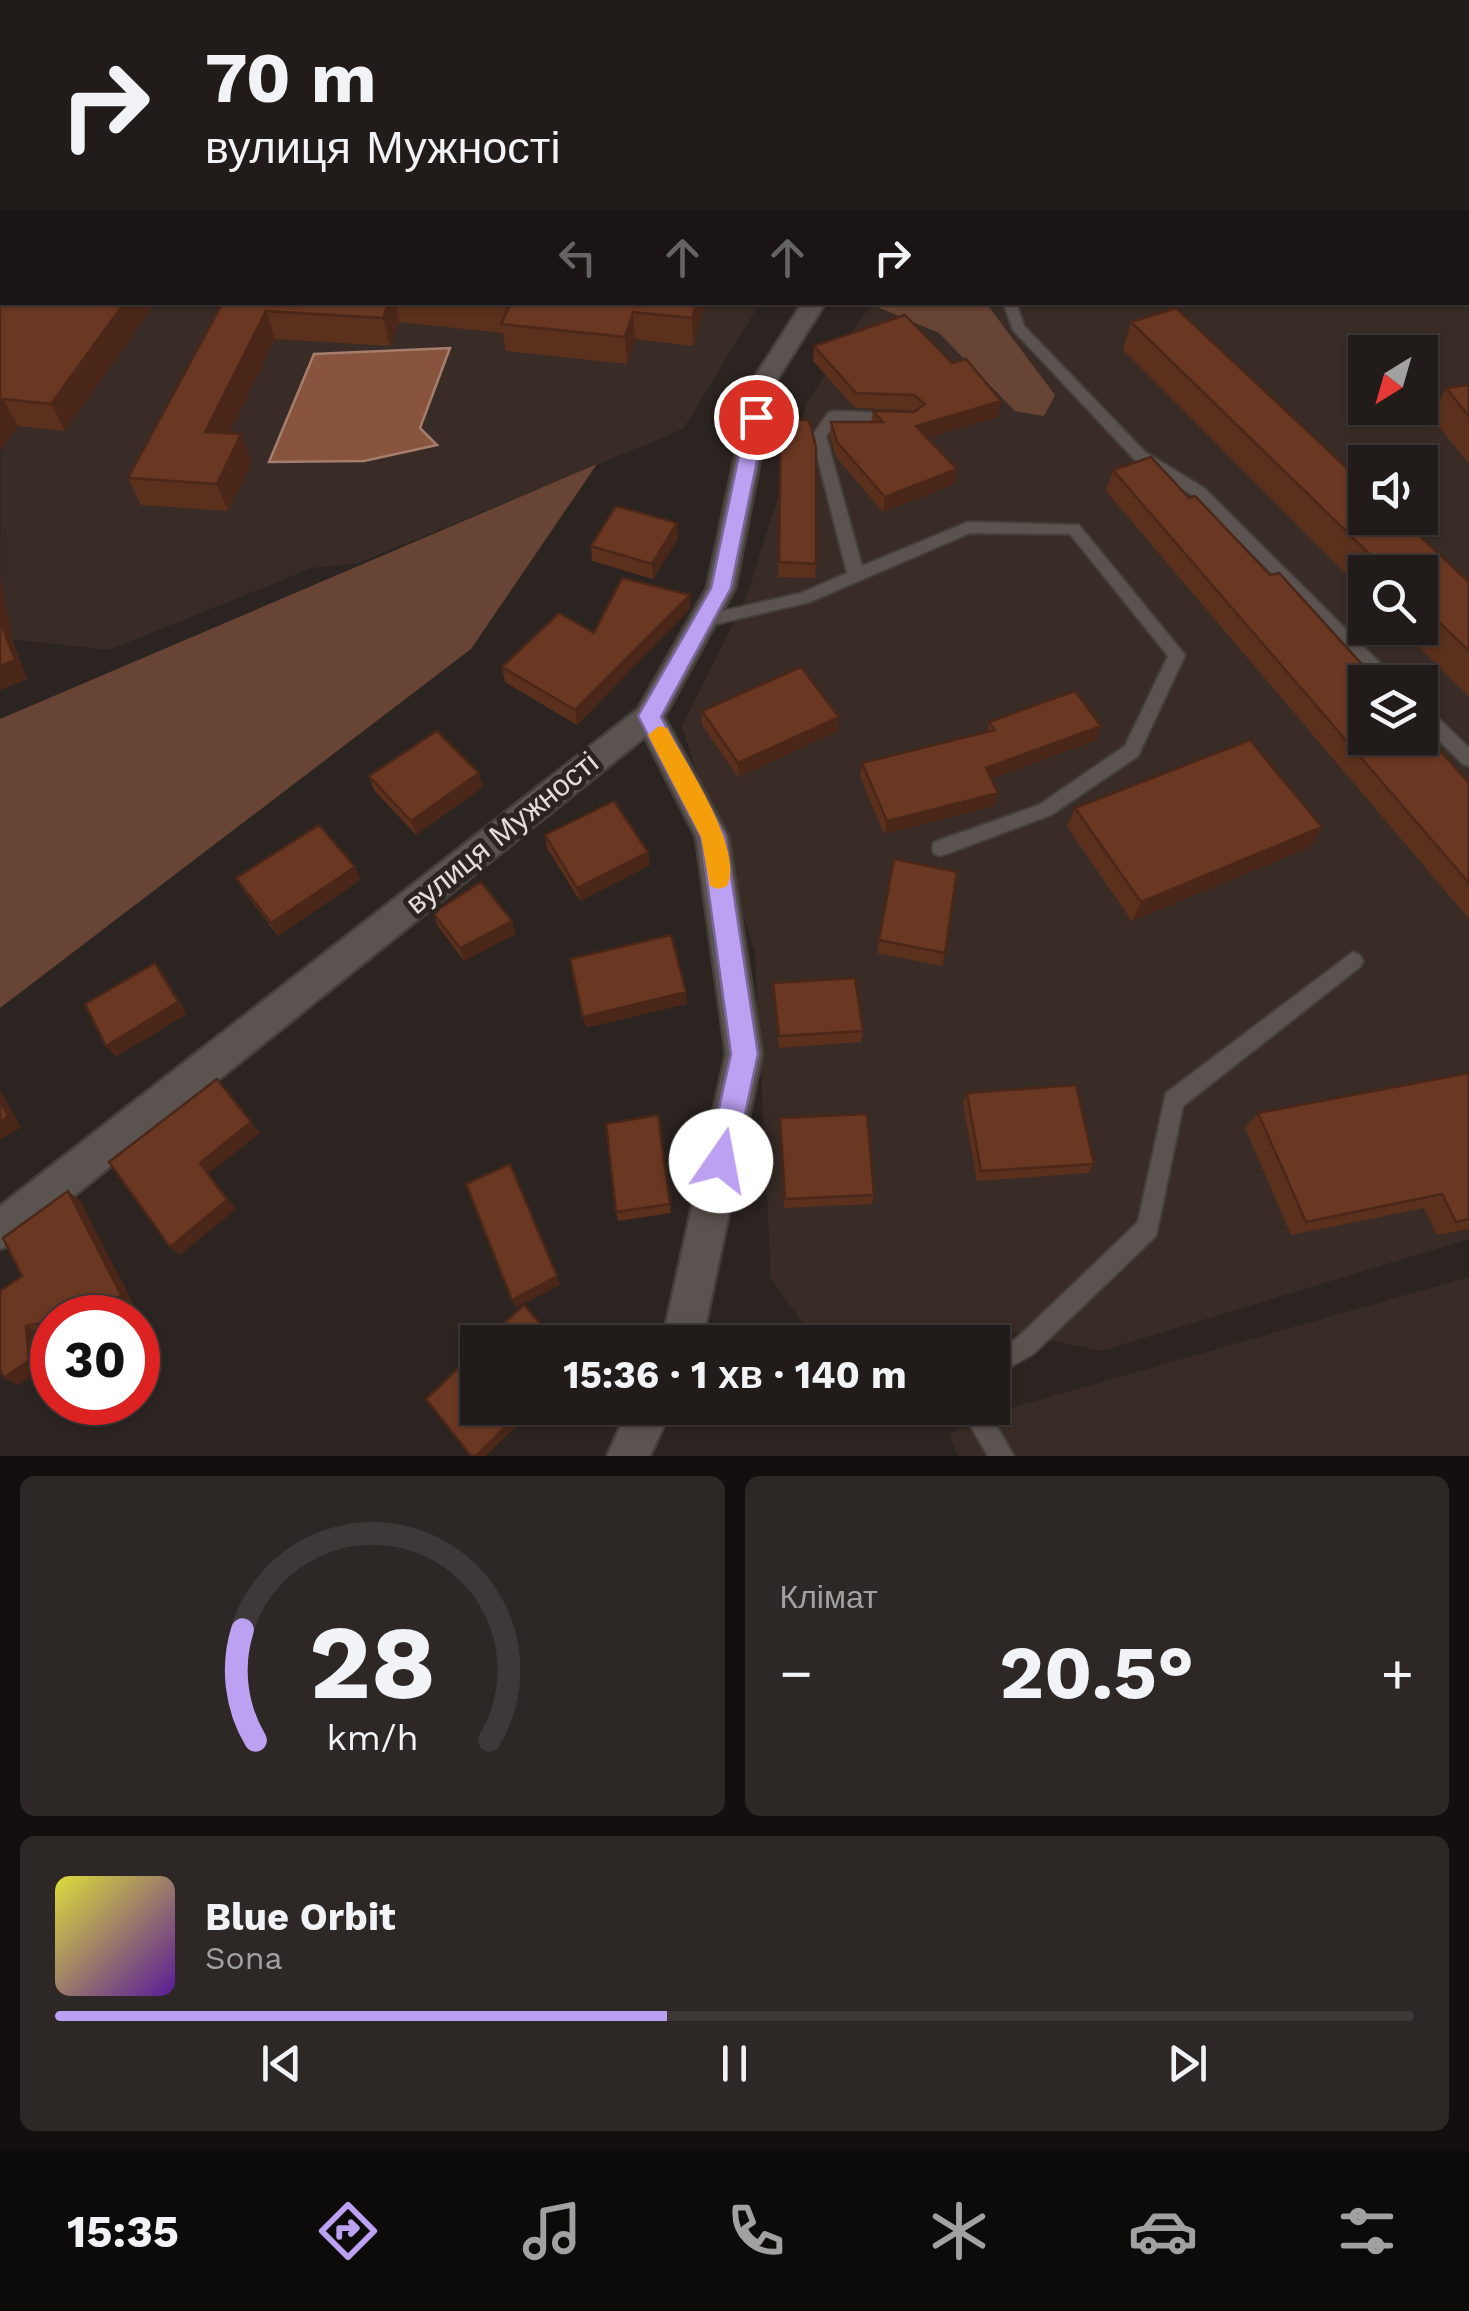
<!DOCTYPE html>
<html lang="uk">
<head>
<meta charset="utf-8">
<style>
	body { margin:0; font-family:"Work Sans",sans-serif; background:#2d2826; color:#f1f3f6; height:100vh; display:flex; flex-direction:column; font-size:38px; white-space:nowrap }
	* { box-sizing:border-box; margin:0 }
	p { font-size:32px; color:#a2a1a2 }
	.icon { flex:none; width:55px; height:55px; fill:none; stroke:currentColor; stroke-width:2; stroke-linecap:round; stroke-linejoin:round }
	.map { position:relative; height:1456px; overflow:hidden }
	.sheet { display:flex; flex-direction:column; gap:20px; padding:20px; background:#120f0e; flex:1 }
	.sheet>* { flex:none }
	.guide { position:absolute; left:0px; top:0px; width:1470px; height:305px; box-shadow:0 2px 8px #0004,0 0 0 2px #3e3938; background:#211b19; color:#f1f3f6; overflow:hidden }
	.needle { width:65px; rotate:217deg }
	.buttons { position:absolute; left:1348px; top:335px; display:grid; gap:20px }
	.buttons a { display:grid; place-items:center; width:90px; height:90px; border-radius:0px; background:#211b19; box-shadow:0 2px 8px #0004,0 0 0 2px #3e3938; font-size:50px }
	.speed { position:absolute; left:30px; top:1295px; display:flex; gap:20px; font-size:50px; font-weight:700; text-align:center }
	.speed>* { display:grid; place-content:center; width:130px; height:130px; border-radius:50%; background:#211b19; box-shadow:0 2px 8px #0004,0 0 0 2px #3e3938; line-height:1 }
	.speed .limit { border:15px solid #d22; background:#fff; color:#111 }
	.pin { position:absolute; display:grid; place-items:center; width:85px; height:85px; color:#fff; margin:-42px; border:5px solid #fff; border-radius:50%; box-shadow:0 2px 10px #0007 }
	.me { position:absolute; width:110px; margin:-55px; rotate:12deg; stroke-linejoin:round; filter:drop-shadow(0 0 8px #0008) }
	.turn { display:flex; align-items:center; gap:35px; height:210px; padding:0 40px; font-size:45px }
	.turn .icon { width:130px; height:130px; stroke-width:2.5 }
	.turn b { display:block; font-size:70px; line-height:85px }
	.lanes { display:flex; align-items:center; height:95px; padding:0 40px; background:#0003; justify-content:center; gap:50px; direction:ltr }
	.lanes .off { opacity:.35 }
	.big { font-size:75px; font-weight:700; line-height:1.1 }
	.sheet .tile { flex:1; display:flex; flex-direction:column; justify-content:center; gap:15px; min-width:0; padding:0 35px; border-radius:15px; background:#2d2826 }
	.sheet .dial { align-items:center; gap:0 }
	.dial svg { height:260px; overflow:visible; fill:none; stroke:#3e3938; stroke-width:7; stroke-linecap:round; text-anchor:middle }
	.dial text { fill:#f1f3f6; stroke:none }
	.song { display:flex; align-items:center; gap:30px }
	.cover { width:120px; height:120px; border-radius:15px; background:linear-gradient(135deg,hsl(60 70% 55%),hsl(270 70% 35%)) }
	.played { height:10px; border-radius:5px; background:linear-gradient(90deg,#bca0f2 45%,#3e3938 45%) }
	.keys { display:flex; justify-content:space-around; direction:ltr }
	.heat { display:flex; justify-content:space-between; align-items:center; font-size:55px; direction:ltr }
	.sheet .tiles { flex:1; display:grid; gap:20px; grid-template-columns:1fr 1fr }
	.tile:last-child { grid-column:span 2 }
	.trip { position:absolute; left:460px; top:1325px; width:550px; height:100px; border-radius:0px; background:#211b19; box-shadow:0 2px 8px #0004,0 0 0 2px #3e3938; font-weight:700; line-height:100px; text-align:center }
	.menu { display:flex; height:160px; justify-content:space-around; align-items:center; background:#0d0b0a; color:#a2a1a2 }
	.menu .icon { width:70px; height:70px }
	.menu .current { color:#bca0f2 }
	.menu b { font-size:45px; color:#f1f3f6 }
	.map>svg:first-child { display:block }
</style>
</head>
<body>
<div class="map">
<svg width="1469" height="1456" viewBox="0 0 1469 1456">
	<rect width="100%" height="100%" fill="#2c2421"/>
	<!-- built -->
	<path fill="#392c26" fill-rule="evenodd" d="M 820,0 L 1469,0 L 1469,110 L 1468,2 Z
		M 2,133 L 2,302 L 760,303 L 683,429 L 359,563 L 312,568 L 109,650 L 0,638 Z
		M 1469,155 L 1469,1239 L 1101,1351 L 974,1324 L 813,1337 L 771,1279 L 755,952 L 682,726 L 747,596 L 807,403 L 871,303 L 1468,302 ZM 1365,352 L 1420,352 L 1420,408 L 1365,408 ZM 1365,462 L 1420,462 L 1420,518 L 1365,518 ZM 1365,572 L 1420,572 L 1420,628 L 1365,628 ZM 1365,682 L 1420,682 L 1420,738 L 1365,738 Z
		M 1469,1277 L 1469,1456 L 958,1456 L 949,1434 L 993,1413 Z"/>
	<!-- green -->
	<path fill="#684434" d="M 868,303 L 986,303 L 1055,395 L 1044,416 L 1015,411 L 939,333 Z
		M 597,464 L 471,649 L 0,1008 L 0,719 Z"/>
	<!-- water -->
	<path fill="#89543d" stroke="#a47d6c" stroke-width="2.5" d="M 450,348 L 420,428 L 437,445 L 364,461 L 269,462 L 314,354 Z"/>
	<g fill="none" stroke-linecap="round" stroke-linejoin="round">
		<defs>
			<path id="lane" d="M 0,14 L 2,14 L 2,20 L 0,20 Z
				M 1003,302 L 1016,302 L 1024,326 L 1145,452 L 1204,488 L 1399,682 L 1381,682 L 1194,496 L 1135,460 L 1013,330 Z
				M 833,411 L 894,413 L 901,418 L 894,423 L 837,421 L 826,436 L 862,566 L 968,522 L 1079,525 L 1185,655 L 1138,756 L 1051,815 L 941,856 L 934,854 L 932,848 L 934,842 L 1039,805 L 1125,746 L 1168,656 L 1070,534 L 970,533 L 810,602 L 703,627 L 697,625 L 695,621 L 697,617 L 801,593 L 847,573 L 812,436 L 828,413 Z
				M 1420,704 L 1426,706 L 1469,748 L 1469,766 L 1463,764 L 1420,722 Z
				M 1353,952 L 1360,955 L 1363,961 L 1360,967 L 1183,1106 L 1156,1236 L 1033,1354 L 992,1377 L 992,1351 L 1017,1338 L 1138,1222 L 1166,1093 Z
				M 960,1408 L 986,1408 L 1014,1456 L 988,1456 Z"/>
			<path id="street" d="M 773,0 L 791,0 L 793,2 L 775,2 Z
				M 803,302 L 826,302 L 775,383 L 735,588 L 664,717 L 728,836 L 762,1054 L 702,1342 L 662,1342 L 726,1054 L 696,837 L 645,737 L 14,1244 L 0,1249 L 0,1206 L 638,709 L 707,588 L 751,383 Z
				M 629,1408 L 672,1408 L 650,1456 L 607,1456 Z"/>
			<path id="primary" d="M 2,69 L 2,83 L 0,84 L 0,70 Z"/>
		</defs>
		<!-- lane casing -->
		<use href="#lane" stroke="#453f3c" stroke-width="4"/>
		<!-- street casing -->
		<use href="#street" stroke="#453f3c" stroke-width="5"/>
		<!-- primary casing -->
		<use href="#primary" stroke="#453f3c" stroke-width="5"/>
		<!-- lane -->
		<use href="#lane" fill="#5b534f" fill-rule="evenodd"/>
		<!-- street -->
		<use href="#street" fill="#5b534f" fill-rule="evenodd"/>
		<!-- primary -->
		<use href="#primary" fill="#a87863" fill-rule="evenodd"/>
	</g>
	<!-- wall -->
	<path fill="#5b301d" d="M 864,0 L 939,0 L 941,2 L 864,2 Z
		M 1170,0 L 1330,0 L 1313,2 L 1172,2 Z
		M 0,245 L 65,431 L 18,426 L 0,451 Z
		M 220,302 L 630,304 L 706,302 L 693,346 L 635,339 L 627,364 L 506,351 L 503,333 L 399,322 L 390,346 L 275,339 L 229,433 L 252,461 L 228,511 L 141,505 L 128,478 L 223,303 Z
		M 1131,322 L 1469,582 L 1469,697 L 1400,628 L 1420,628 L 1420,572 L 1365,572 L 1365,593 L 1123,350 Z
		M 814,346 L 998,417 L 927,437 L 957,469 L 954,484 L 883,512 L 836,457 L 830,437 L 831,422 L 871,422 L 873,411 L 914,412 L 912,410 L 855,408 L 813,361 Z
		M 1469,385 L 1469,464 L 1431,417 L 1446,388 Z
		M 781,420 L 816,564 L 815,578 L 778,577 Z
		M 1113,470 L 1189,498 L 1469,783 L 1469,919 L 1106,491 Z
		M 677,523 L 678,538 L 653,579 L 592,561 L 591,546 Z
		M 690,609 L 577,725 L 505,682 L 502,667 L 594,633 Z
		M 702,711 L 838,731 L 738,777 L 702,725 Z
		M 989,722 L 1096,740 L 991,779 L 998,793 L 994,806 L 884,834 L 860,776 L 862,763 L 987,732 Z
		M 479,773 L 483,787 L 416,835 L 374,790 L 369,776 Z
		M 1075,808 L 1322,827 L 1310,847 L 1132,921 L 1067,827 Z
		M 545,835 L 648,852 L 650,865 L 580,901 L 547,848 Z
		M 894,859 L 945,953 L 942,966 L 877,953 Z
		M 355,867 L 360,880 L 278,936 L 244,891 L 236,878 Z
		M 433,913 L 516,934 L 464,961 L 438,926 Z
		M 773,983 L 863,1031 L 861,1042 L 779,1048 L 773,995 Z
		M 1469,1073 L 1469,1229 L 1437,1235 L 1424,1208 L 1291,1235 L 1245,1128 L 1258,1113 Z
		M 967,1093 L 1094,1164 L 1088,1173 L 977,1181 L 963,1103 Z
		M 658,1115 L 671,1213 L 618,1221 L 616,1212 Z
		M 780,1118 L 874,1195 L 872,1204 L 784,1208 Z
		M 68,1191 L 80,1201 L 133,1303 L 112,1318 L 52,1318 L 52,1345 L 47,1332 L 40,1333 L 43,1367 L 18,1385 L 4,1378 L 22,1276 Z"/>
	<!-- shaded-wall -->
	<path fill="#4a2718" d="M 1201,0 L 1330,0 L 1313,2 L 1196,2 L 1197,1 Z
		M 125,302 L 156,302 L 65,431 L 51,404 Z
		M 389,302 L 395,302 L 399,322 L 390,346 L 383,318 Z
		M 697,302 L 706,302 L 693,346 L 692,318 Z
		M 266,311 L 275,339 L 217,459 L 205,432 Z
		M 633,312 L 635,339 L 627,364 L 625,337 Z
		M 3,399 L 18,426 L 0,451 L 0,403 Z
		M 1001,401 L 998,417 L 914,441 L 916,426 Z
		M 241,434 L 252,461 L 228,511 L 217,484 Z
		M 957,469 L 954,484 L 883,512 L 885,497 Z
		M 677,523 L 678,538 L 653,579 L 652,564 Z
		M 0,576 L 13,641 L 27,679 L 0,690 Z
		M 690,595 L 690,609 L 577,725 L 575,710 Z
		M 839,717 L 838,731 L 738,777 L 738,763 Z
		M 1101,726 L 1096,740 L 982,782 L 986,768 Z
		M 479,773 L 483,787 L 416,835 L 411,821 Z
		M 998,793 L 994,806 L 884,834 L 887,821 Z
		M 1322,827 L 1310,847 L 1132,921 L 1141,902 Z
		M 648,852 L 650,865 L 580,901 L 577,888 Z
		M 355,867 L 360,880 L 278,936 L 271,923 Z
		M 512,921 L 516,934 L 464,961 L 460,948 Z
		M 155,963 L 164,975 L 187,1014 L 116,1057 L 106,1046 Z
		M 686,992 L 687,1004 L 586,1028 L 583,1017 Z
		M 0,1090 L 21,1127 L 0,1140 Z
		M 251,1122 L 260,1133 L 209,1173 L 236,1209 L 180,1255 L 170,1247 L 200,1163 Z
		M 68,1191 L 80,1201 L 133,1303 L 112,1318 L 89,1318 Z
		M 557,1276 L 560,1285 L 516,1308 L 512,1300 Z
		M 26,1326 L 40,1333 L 43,1367 L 18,1385 L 4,1378 Z
		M 524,1408 L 535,1408 L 486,1456 L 476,1456 Z"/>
	<!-- building -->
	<path fill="#6a3822" stroke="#4a2718" stroke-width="2.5" d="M 879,0 L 939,0 L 941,2 L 881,2 Z
		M 1468,60 L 1469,60 L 1469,187 L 1468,187 Z
		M 2,242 L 2,302 L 125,302 L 51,404 L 3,399 L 0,403 L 0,245 Z
		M 223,302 L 389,302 L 383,318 L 266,311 L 205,432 L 241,434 L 217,484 L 128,478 Z
		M 471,302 L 630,304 L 697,302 L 692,318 L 633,312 L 625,337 L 501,324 L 509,307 Z
		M 1176,308 L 1365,485 L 1365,518 L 1400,518 L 1469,582 L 1469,651 L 1420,604 L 1420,572 L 1388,572 L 1131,322 Z
		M 905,315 L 952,363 L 966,359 L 1001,401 L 916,426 L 957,469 L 885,497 L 837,442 L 831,422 L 883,422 L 873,411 L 914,412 L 925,404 L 914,395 L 856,393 L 814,346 Z
		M 1469,385 L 1469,416 L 1446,388 Z
		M 781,420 L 809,420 L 816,447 L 816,564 L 779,562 Z
		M 1151,457 L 1189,498 L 1195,496 L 1270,575 L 1279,573 L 1378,682 L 1365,682 L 1365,738 L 1420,738 L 1420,729 L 1469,783 L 1469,883 L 1113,470 Z
		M 616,506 L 677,523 L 652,564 L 591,546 Z
		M 622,578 L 690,595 L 575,710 L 502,667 L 559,613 L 594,633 Z
		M 0,621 L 15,660 L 0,666 Z
		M 801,667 L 839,717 L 738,763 L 702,711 Z
		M 1075,691 L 1101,726 L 986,768 L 998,793 L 887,821 L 862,763 L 995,730 L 989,722 Z
		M 437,731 L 479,773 L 411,821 L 369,776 Z
		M 1250,740 L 1322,827 L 1141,902 L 1075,808 Z
		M 614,801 L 648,852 L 577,888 L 545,835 Z
		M 319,825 L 355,867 L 271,923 L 236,878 Z
		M 894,859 L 957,872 L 945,953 L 879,940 Z
		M 481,882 L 512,921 L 460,948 L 433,913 Z
		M 671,935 L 686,992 L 583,1017 L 570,959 Z
		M 155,963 L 178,1002 L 106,1046 L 85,1004 Z
		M 855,978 L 863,1031 L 779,1036 L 773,983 Z
		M 1469,1073 L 1469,1219 L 1456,1222 L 1442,1194 L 1306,1222 L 1258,1113 Z
		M 217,1079 L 251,1122 L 200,1163 L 227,1200 L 170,1247 L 109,1162 Z
		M 1076,1085 L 1094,1164 L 981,1171 L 967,1093 Z
		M 0,1101 L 8,1116 L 0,1122 Z
		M 867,1114 L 874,1195 L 785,1199 L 780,1118 Z
		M 658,1115 L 670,1204 L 616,1212 L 606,1124 Z
		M 510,1164 L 557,1276 L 512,1300 L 466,1184 Z
		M 68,1191 L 121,1295 L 89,1318 L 52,1318 L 51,1344 L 45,1322 L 26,1326 L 29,1360 L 4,1378 L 0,1369 L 0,1291 L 22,1276 L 3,1238 Z
		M 524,1305 L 556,1342 L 484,1342 Z
		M 478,1349 L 478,1408 L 524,1408 L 476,1456 L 471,1456 L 426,1399 Z"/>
	<!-- route -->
	<path fill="#bca0f2" stroke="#7a689d" stroke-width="2.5" d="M 756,411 L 766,417 L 731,588 L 661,717 L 725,836 L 758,1054 L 735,1161 L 731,1171 L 721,1175 L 711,1171 L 707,1161 L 731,1054 L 701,837 L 638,716 L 711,588 L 747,417 Z"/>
	<!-- slow -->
	<path fill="#f59e0b" d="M 659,726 L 667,728 C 685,762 745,850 727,886 L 719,889 L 710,886 L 701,837 L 648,735 Z"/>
	<g text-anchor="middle" stroke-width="10" stroke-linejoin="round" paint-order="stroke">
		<!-- street labels -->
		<g font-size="30" fill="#e2ddda" stroke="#2c2421">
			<text transform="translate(502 833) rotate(-39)" y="10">вулиця Мужності</text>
		</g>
	</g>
</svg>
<div class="buttons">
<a><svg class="needle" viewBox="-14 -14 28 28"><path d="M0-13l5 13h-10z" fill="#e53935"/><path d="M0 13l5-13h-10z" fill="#a2a1a2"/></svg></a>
<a><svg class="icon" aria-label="sound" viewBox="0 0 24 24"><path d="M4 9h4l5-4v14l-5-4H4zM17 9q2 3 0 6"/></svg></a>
<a><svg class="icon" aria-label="search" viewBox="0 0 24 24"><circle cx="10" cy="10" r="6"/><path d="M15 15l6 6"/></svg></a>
<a><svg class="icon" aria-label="layers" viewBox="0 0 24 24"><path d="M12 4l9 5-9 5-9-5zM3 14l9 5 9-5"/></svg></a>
</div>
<div class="speed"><div class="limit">30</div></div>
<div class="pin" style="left:756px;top:417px;background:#d93025"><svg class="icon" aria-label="arrive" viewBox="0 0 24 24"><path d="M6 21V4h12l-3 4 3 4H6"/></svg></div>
<svg class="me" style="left:721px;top:1161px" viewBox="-20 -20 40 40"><circle r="19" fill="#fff"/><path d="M0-13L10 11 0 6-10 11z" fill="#bca0f2"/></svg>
<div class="trip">15:36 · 1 хв · 140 m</div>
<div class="guide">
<div class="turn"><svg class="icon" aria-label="right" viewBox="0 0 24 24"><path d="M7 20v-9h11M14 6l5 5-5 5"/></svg><div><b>70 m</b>вулиця Мужності</div></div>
<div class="lanes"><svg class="icon off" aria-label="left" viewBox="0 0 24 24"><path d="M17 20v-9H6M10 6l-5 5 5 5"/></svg><svg class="icon off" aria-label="ahead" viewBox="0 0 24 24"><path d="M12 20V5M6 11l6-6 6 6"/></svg><svg class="icon off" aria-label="ahead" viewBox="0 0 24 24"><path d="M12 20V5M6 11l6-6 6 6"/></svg><svg class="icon" aria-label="right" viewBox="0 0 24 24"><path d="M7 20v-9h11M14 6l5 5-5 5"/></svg></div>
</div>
</div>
<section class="sheet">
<div class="tiles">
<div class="tile dial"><svg viewBox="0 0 100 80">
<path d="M14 69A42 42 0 1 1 86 69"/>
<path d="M14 69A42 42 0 0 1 10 35" stroke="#bca0f2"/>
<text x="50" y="56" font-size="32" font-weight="700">28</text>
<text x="50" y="72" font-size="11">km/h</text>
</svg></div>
<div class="tile"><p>Клімат</p>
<div class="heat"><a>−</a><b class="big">20.5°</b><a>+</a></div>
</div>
<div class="tile">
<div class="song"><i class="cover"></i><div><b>Blue Orbit</b><p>Sona</p></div></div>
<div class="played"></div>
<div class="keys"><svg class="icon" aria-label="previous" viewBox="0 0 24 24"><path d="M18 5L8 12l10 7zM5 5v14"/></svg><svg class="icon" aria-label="pause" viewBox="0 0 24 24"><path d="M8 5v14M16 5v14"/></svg><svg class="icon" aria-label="next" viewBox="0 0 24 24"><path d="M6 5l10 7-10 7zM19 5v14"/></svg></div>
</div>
</div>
</section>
<nav class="menu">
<b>15:35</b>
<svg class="icon current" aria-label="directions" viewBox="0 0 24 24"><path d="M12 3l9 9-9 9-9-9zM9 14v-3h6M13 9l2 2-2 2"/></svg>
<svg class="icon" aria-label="music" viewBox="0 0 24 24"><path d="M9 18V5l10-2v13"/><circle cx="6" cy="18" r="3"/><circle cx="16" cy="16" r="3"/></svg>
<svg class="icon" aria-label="phone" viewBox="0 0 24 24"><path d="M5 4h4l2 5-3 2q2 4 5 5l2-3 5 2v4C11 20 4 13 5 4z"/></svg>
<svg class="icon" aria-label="climate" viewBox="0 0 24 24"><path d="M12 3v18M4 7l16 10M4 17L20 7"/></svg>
<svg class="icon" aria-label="car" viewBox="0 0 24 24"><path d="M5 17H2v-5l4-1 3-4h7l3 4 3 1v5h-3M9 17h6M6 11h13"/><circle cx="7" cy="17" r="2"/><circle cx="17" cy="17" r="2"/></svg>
<svg class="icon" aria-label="filters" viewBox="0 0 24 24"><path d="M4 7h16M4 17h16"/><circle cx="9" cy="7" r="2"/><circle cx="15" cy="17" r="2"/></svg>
</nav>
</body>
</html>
